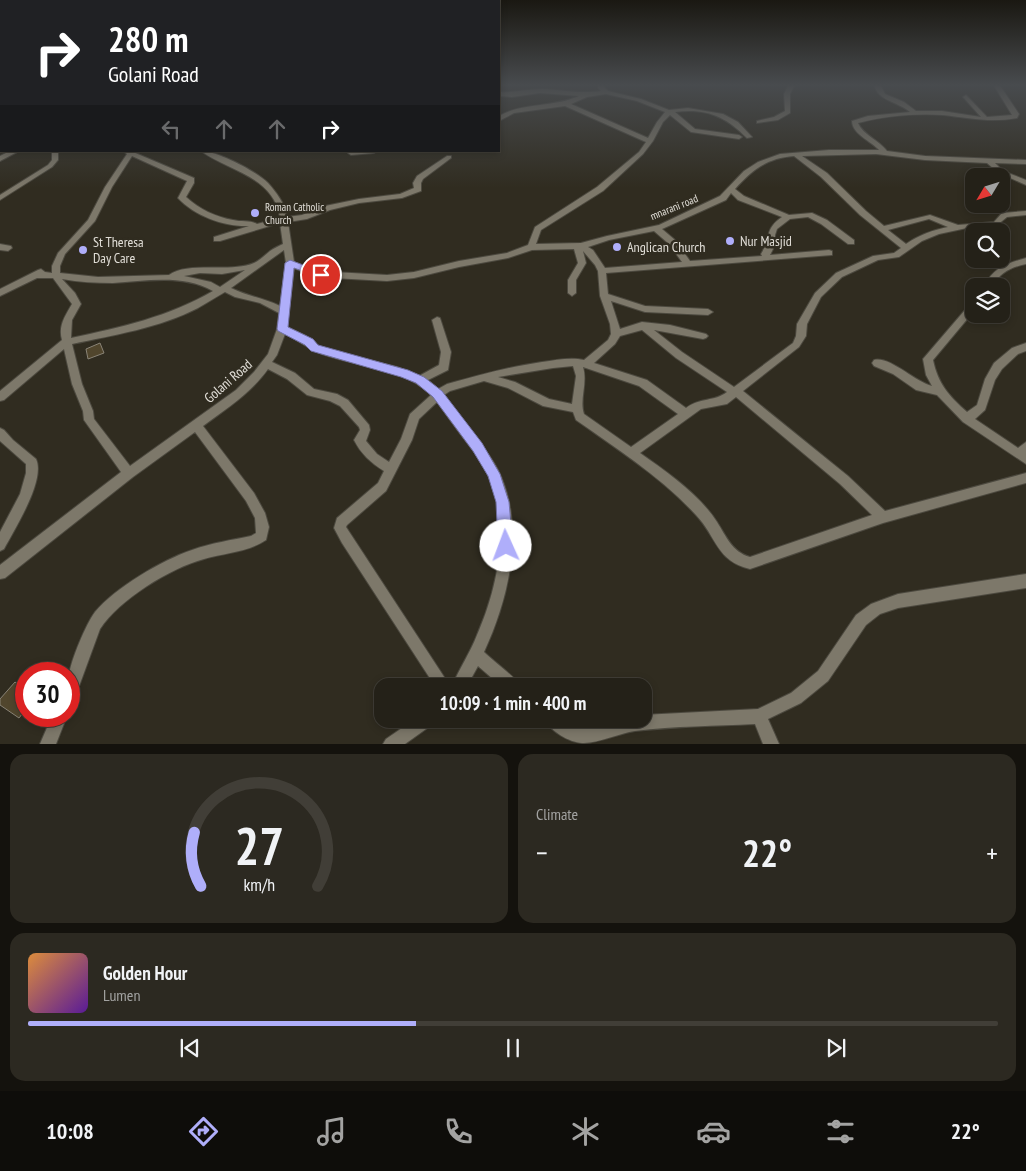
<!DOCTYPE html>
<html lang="en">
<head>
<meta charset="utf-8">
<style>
	body { margin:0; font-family:"PT Sans Narrow",sans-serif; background:#2c2921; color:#f1f3f6; height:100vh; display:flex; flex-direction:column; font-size:19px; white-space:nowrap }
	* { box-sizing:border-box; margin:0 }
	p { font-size:16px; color:#a3a3a2 }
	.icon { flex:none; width:28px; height:28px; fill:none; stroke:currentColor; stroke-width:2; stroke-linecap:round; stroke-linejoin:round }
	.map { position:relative; height:744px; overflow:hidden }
	.sheet { display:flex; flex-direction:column; gap:10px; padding:10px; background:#14120d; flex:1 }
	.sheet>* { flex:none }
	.hud { position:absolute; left:0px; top:0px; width:500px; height:152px; box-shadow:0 2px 8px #0003,0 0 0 1px #413e37; background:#202124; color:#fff; overflow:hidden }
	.needle { width:32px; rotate:232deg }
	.fabs { position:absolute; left:965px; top:168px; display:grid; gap:10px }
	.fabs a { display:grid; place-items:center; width:45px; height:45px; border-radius:10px; background:#242118; box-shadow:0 2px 8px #0003,0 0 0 1px #413e37; font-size:25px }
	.speed { position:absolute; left:15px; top:662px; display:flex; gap:10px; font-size:25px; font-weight:700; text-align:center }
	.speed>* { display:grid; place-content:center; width:65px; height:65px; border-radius:50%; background:#242118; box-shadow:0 2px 8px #0003,0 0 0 1px #413e37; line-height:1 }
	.speed .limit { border:8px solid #d22; background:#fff; color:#111 }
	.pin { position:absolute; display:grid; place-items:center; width:42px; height:42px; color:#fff; margin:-21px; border:2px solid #fff; border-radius:50%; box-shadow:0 1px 5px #0007 }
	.me { position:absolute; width:55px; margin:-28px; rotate:358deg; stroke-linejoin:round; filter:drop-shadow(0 0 4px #0008) }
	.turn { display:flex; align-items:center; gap:18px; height:105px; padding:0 25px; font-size:22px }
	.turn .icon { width:65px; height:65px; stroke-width:2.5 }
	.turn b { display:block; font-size:35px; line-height:42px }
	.lanes { display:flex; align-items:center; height:48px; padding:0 25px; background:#0003; justify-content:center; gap:25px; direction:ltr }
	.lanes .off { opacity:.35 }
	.big { font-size:38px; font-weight:600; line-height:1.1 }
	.sheet .card { flex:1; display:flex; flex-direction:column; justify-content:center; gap:8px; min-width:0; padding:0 18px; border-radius:15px; background:#2c2921 }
	.sheet .dial { align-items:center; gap:0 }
	.dial svg { height:130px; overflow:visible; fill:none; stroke:#413e37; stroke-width:7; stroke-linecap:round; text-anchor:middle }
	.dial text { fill:#f1f3f6; stroke:none }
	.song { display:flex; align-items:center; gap:15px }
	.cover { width:60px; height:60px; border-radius:8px; background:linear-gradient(135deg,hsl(30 70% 55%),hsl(270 70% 35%)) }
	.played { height:5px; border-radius:2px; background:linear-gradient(90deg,#afaefa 40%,#413e37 40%) }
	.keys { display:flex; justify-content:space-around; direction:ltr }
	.heat { display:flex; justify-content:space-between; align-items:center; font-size:28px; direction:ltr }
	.sheet .tiles { flex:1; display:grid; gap:10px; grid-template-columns:1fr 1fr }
	.card:last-child { grid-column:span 2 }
	.trip { position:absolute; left:374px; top:678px; width:278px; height:50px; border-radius:15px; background:#242118; box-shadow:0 2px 8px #0003,0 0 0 1px #413e37; font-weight:600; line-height:50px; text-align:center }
	.menu { display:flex; height:80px; justify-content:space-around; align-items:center; background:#0e0d0a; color:#a3a3a2 }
	.menu .icon { width:35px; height:35px }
	.menu .current { color:#afaefa }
	.menu b { font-size:22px; color:#f1f3f6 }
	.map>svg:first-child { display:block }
</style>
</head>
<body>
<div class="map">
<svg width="1026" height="744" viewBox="0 0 1026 744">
	<rect width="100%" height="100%" fill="#302c20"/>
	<!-- building -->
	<path fill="#51462d" stroke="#898376" d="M 100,343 L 104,353 L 88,359 L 86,349 Z
		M 15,682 L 26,690 L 26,709 L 19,718 L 0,705 L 0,699 Z"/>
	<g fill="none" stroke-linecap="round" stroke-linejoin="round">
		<defs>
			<path id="street" d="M 598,84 L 604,84 L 604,87 L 608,91 L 641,99 L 669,110 L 688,108 L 723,114 L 738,122 L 752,137 L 747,138 C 725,116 706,108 675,112 L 695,129 L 739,135 L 742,137 L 739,139 L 691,132 L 670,115 L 663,122 L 653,141 L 643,154 L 603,191 L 541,230 L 536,244 L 581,243 L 607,236 L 659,225 L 720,196 L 744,171 L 758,162 L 780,154 L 829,150 L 879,150 C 871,141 852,134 852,121 L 868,116 L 910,112 C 897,101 877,101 874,84 L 880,84 L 885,94 L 904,102 L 916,111 L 942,111 L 981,117 L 963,97 L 966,95 L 987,117 L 1012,115 L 993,84 L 999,84 L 1019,114 L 1017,118 C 990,123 970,118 943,115 C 917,113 882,116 858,123 C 863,135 879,140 887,151 L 925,156 L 1026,160 L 1026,164 L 995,163 L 1003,171 L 1026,180 L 1026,185 L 999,173 L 987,163 L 925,160 L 876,154 L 802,156 L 827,173 L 866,211 L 884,226 L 930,215 L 958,225 L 994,222 L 1002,213 L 1026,211 L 1026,215 L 1007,217 L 996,226 L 967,228 L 939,234 L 922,241 L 899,257 L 878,260 L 842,277 L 821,297 L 807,324 L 806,336 L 799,347 L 743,391 L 848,476 L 885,511 L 1026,473 L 1026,483 L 883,523 L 750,569 C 716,561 717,537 696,515 C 661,477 617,449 576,420 L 573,412 L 543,406 L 508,388 L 484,381 L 450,391 L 444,395 C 452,405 459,416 467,426 C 478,441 490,454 498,470 C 526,527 509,598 484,652 C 493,661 517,678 520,686 L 501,686 L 478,666 L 467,686 L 452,686 C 459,669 470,653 477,635 C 498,587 512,522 487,473 C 481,459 470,447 461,435 C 453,424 445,413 437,402 L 419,419 L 412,440 L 386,491 L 347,525 L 346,527 L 450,686 L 435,686 L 342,543 L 334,528 L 337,518 L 378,483 L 384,471 C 371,463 361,454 354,440 L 360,430 L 359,427 L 340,406 L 330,401 L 307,395 L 287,379 L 268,369 C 251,393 226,409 203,426 L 254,493 L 265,513 L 269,527 L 266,540 C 248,552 225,553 204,559 C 170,568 119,600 100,629 L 74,700 L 69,702 C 69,694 68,684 69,675 C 71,660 86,624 95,612 C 115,588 162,560 192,550 C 211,543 232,540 251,536 L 256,533 L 255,518 L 246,501 L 195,432 L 133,477 L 5,578 L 0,579 L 0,565 L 121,472 L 84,420 L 83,411 L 72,384 L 64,349 L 4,400 L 0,401 L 0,391 L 62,340 C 58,326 65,316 72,304 L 53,278 L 37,278 L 0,296 L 0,289 L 38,270 L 41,269 L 45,272 L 52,273 L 52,266 L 58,253 L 88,220 L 105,187 L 127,154 L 123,151 L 133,152 L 194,178 L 194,183 L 186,197 C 199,209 216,217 233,220 C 241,222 251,220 257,224 L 280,218 C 274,176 228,171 201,151 C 217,151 256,171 268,183 C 276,192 286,205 287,217 L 302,215 L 325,206 L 359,199 L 400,194 L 414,188 L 413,183 L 417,176 L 447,156 L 451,156 L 451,158 L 423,179 L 421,183 L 421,191 L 402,198 L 359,203 L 330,210 L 307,219 L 288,222 L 294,262 L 316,271 L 387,275 L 414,272 L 459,261 L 507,253 L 528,245 L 535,227 L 597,187 L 639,152 L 646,142 L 565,106 L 514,113 L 499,121 L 499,116 C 523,102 552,108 579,96 L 540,93 L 512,97 L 499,96 L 499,92 C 513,93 528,89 542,89 C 563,90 580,94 601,91 L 598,88 ZM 606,94 L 637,101 L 665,112 L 657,122 L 648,138 L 571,104 L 587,97 ZM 132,156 L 187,181 L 178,198 C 195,216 224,227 249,226 L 214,237 L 214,241 L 220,241 L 280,223 L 283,244 C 279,246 274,248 270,251 C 265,255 259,261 254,263 C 231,273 187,261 169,275 L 98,277 L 60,273 L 60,266 L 65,254 L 95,221 L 112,187 ZM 794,156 L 821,177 L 860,215 L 901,248 L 894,253 L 873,256 L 836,273 L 815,293 L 797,324 L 796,336 L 793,343 L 734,387 L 682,352 L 654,330 L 703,339 L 706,338 L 708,336 L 706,334 L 670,325 L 642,322 L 620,329 L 611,301 L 645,312 L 708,315 L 713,312 L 708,309 L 645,306 L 608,294 L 606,273 L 832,255 L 832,251 L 829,250 L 770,255 L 775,245 L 775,235 L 777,229 L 790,219 L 808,217 L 821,224 L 848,244 L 854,244 L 854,240 L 827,220 L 812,213 L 789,215 L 744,196 L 735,189 C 752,170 767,158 794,156 ZM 731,193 L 738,200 L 782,217 C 764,229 771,239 761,254 L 762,256 L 690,261 L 675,240 L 662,229 L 726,200 ZM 929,219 L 948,227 C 933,230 919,235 906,244 L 888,230 ZM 654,231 L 669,244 L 682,262 L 605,268 L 593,250 L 588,247 L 609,240 ZM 574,249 L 578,263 L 568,280 L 568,293 L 572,296 L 576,293 L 576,280 L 586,263 L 583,251 L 595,265 L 598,271 L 600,296 L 610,324 L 611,334 L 608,340 L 584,360 C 571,357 556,360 542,362 C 508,367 480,375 447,384 L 438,389 L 428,380 L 448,370 L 451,352 L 440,318 L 437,317 L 432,320 L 441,352 L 439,365 L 419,376 L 397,367 L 343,354 L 319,346 L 306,336 L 287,327 L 294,268 L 315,277 L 387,281 L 414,278 L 459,267 L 508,258 L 532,250 ZM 284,250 L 286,263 L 280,306 C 264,298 247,296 231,288 ZM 245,270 L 220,287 L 211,282 L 184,276 L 200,273 L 222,274 ZM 62,279 C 79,282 96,283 113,283 C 146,281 183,274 213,291 C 168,317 122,327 71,338 L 72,320 L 81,304 L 75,293 ZM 225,292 L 235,297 L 260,303 L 279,313 L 277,329 L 268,354 L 254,372 L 236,390 L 130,466 L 94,419 L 93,411 L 82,384 L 72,344 C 114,335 159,328 198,308 C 207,303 216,297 225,292 ZM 642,330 L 676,358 L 727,392 C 714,402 701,397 686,408 L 647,380 L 594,363 L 615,344 L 620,336 ZM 285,334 C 299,340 308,349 322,354 C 357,367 403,367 431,395 L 410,414 L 401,439 L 389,462 L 377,454 L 366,441 L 370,430 L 369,425 L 348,400 L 337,394 L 314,389 L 295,373 L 272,362 L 277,355 ZM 573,366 L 576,376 L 572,404 L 549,399 L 515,382 L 498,377 L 553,368 ZM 583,367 L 639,386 L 678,414 L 631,447 L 584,414 C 579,400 588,383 583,367 ZM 736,397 L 840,484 L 872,515 L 750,557 C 732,552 726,536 717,522 C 699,494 667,472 640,453 L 701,409 L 727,404 Z
				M 789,84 L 795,84 L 790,94 L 790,113 L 778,120 L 757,123 L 757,121 L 774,117 L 785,111 L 784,94 Z
				M 0,95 L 1,96 L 1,100 L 0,100 Z
				M 0,119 L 1,119 L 1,123 L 0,123 Z
				M 10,151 L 19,151 L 0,161 L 0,156 Z
				M 52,151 L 58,151 L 58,160 L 52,167 L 0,200 L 0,195 L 48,165 L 52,160 Z
				M 350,151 L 377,151 L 374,153 L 351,155 L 348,153 Z
				M 0,244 L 11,246 L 12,248 L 8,251 L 0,250 Z
				M 1026,258 L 1026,264 C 1012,267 1000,272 993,286 L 985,286 C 992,268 1008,263 1026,258 Z
				M 974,302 L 974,311 L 933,360 C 938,384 949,396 967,412 L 977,405 L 985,379 L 994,363 L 1012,348 L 1026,343 L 1026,351 L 1018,354 L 1002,369 L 995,380 L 985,410 L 975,419 L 1018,448 L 1026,442 L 1026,464 L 963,422 L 937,395 L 916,390 L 893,374 L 874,366 L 872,363 L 874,360 C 890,356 915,382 932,386 L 926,375 L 923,359 L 971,303 Z
				M 0,428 L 4,430 L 13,440 L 36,459 C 46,480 14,530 4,549 L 0,551 L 0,532 L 20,494 L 26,473 L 26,464 L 0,441 Z
				M 1026,574 L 1026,588 L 898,608 L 880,614 L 866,625 L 828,681 L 801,703 L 768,719 L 779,744 L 763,744 L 755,724 C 715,726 675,726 635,731 C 620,733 596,744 582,743 C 569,742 551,732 545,719 L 565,719 L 575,727 L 585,728 L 623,719 L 642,719 L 642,715 L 758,709 L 791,693 L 818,671 L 856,615 L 871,604 L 898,594 Z
				M 52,716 L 67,716 L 56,744 L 40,744 Z
				M 415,719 L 436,719 L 433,724 L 405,744 L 383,744 L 386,739 Z"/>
		</defs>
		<!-- street casing -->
		<use href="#street" stroke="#4c493f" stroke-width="2"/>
		<!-- street -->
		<use href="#street" fill="#7d786a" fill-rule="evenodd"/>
	</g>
	<!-- sky -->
	<linearGradient id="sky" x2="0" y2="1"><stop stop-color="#1a1812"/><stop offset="0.45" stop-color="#484b4e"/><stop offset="1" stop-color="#484b4e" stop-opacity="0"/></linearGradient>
	<rect width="1026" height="188" fill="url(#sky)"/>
	<!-- route -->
	<path fill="#afaefa" stroke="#7271a2" d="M 290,260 L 324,273 L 325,275 L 321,278 L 294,268 L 288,327 L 313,339 L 318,345 L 408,370 L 424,377 L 442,391 L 482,443 L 500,474 L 509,502 L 513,546 L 511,551 L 506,553 L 500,551 L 498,546 L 496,502 L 488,476 L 473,451 L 433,397 L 416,383 L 401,377 L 311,351 L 305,345 L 278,331 L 277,329 L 285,263 Z"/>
	<!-- markers -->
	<g fill="#afaefa" stroke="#302c20" stroke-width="2">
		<circle cx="255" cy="213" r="5"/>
		<circle cx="730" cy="241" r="5"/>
		<circle cx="617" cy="247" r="5"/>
		<circle cx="83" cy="250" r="5"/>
	</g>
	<g text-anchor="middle" stroke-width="5" stroke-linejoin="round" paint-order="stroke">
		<!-- far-poi labels -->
		<g font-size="11" fill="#e1ded7" stroke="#302c20" text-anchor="start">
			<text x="265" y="211">Roman Catholic<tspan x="265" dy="13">Church</tspan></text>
		</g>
		<!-- far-street labels -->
		<g font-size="11" fill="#e1ded7" stroke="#302c20">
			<text transform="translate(674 207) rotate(-22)" y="4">mnarani road</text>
		</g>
		<!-- poi labels -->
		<g font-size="14" fill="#e1ded7" stroke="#302c20" text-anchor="start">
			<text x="740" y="246">Nur Masjid</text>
			<text x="93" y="247">St Theresa<tspan x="93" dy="16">Day Care</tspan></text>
			<text x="627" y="252">Anglican Church</text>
		</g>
		<!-- street labels -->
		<g font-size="14" fill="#e1ded7" stroke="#302c20">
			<text transform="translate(228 381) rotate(-41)" y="5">Golani Road</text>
		</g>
	</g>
</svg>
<div class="fabs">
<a><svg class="needle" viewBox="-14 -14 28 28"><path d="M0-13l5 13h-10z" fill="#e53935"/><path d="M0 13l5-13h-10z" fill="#a3a3a2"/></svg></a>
<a><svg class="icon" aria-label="search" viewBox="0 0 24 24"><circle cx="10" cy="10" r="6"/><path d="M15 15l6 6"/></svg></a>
<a><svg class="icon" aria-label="layers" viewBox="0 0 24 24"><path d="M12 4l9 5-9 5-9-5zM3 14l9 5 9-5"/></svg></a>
</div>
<div class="speed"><div class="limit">30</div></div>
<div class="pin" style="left:321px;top:275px;background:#d93025"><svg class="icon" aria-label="arrive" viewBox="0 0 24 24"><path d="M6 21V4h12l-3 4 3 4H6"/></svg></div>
<svg class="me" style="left:506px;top:546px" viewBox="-20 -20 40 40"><circle r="19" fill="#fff"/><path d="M0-13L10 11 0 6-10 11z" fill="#afaefa"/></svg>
<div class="trip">10:09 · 1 min · 400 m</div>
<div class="hud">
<div class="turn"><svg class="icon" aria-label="right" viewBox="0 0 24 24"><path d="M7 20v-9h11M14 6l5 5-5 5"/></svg><div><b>280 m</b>Golani Road</div></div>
<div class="lanes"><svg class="icon off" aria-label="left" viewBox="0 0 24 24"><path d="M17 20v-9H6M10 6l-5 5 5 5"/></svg><svg class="icon off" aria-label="ahead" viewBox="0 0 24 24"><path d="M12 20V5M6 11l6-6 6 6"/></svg><svg class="icon off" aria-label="ahead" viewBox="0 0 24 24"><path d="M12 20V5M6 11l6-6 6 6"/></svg><svg class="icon" aria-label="right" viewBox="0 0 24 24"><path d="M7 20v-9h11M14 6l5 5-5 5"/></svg></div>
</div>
</div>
<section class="sheet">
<div class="tiles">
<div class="card dial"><svg viewBox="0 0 100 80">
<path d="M14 69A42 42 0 1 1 86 69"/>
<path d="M14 69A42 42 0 0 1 10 36" stroke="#afaefa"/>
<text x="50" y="56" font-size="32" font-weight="700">27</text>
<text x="50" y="72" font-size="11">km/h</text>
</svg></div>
<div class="card"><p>Climate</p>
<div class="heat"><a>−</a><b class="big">22°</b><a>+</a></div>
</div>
<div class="card">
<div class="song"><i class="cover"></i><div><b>Golden Hour</b><p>Lumen</p></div></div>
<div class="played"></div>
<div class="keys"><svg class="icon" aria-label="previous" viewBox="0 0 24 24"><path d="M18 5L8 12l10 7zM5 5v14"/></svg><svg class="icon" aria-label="pause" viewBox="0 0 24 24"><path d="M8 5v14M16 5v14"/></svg><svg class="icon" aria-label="next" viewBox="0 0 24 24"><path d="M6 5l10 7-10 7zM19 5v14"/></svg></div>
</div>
</div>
</section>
<nav class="menu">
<b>10:08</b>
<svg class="icon current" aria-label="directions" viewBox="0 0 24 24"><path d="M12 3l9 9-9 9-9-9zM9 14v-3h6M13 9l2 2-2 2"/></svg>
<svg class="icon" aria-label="music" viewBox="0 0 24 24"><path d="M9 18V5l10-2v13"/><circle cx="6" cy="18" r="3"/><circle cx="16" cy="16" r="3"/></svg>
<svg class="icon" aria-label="phone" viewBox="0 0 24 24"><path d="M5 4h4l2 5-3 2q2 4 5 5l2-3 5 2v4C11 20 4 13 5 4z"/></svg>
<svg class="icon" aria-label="climate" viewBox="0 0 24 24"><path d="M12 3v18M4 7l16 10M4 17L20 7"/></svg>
<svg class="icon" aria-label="car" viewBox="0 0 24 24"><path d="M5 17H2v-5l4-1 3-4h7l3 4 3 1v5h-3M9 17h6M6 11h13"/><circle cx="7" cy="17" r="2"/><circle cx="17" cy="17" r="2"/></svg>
<svg class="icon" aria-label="filters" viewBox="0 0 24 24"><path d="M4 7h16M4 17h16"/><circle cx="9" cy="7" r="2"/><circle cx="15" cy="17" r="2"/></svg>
<b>22°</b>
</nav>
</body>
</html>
